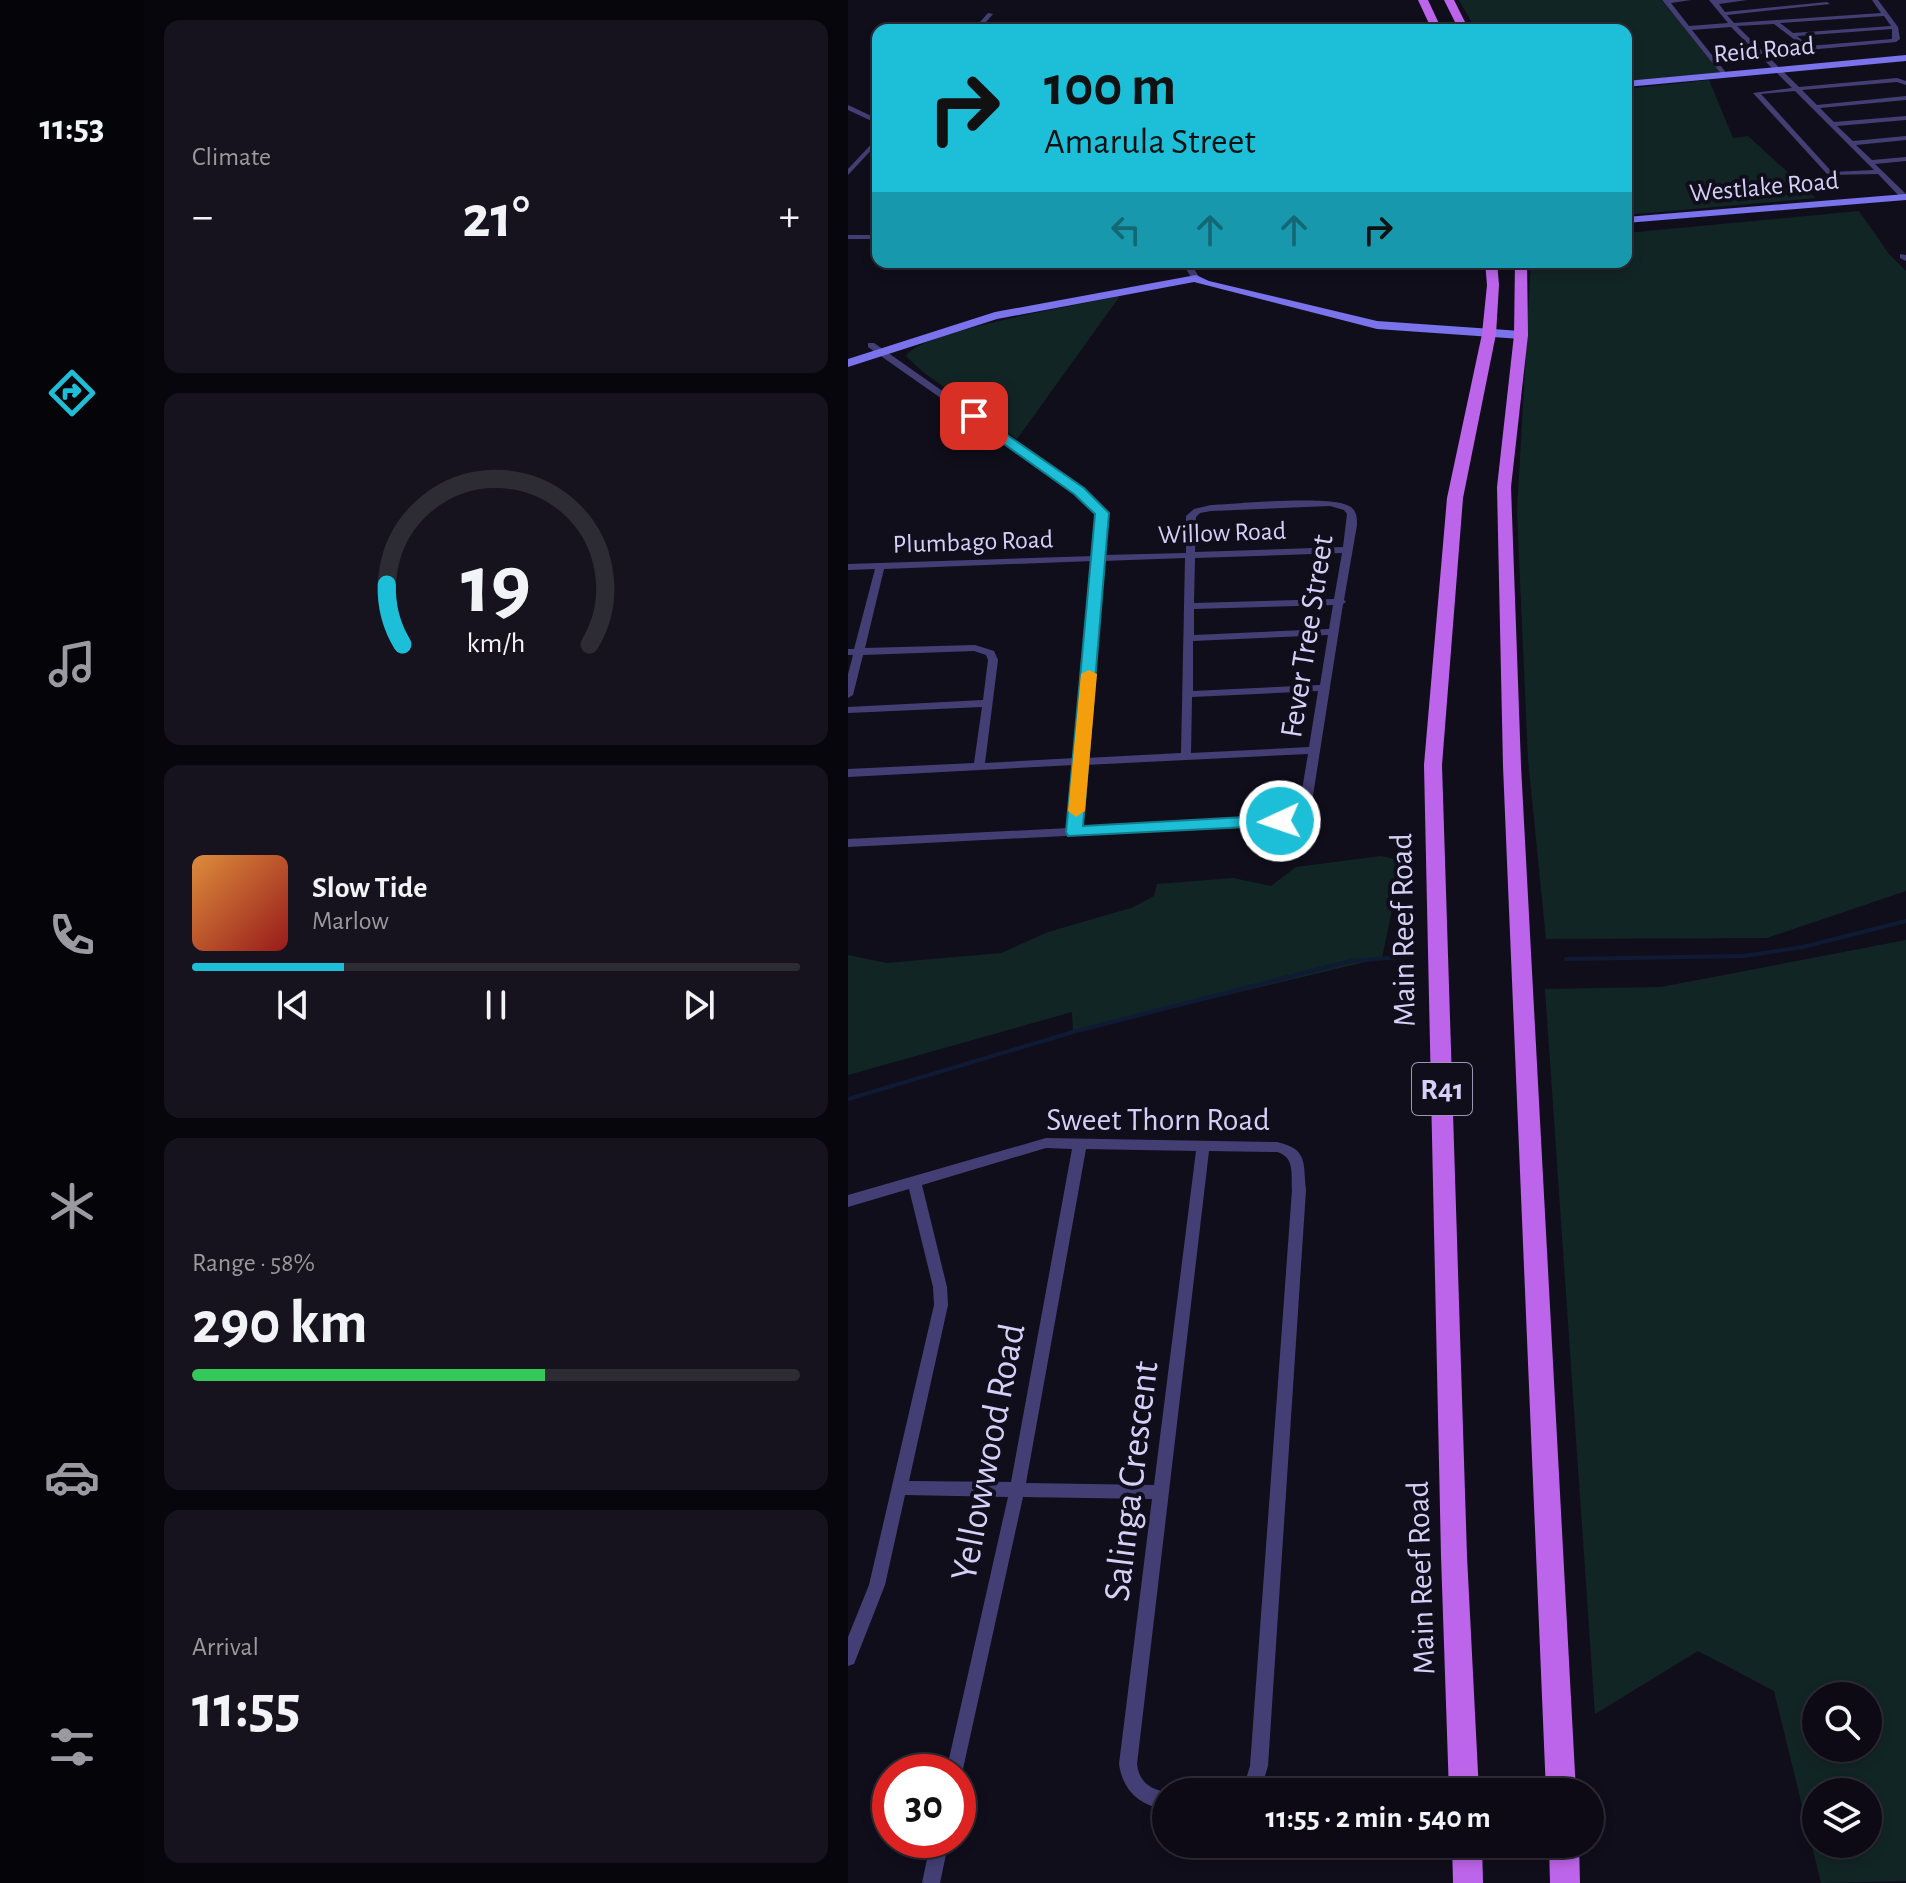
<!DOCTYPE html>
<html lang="en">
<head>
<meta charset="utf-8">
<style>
	body { margin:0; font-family:"Alegreya Sans",sans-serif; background:#16131e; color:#f1f3f6; height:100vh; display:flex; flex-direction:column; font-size:30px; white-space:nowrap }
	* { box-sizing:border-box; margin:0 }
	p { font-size:26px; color:#9a9aa0 }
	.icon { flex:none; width:44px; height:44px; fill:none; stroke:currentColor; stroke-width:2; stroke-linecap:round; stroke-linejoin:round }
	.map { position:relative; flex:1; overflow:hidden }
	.sheet { display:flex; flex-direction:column; gap:20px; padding:20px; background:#07060c; width:704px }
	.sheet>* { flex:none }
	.guide { position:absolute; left:24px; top:24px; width:760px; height:244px; border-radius:16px; box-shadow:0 4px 12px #0003,0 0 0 2px #2d2b34; background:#1dbed7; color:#111; overflow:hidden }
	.controls { position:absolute; left:954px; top:1682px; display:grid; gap:16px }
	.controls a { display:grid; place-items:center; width:80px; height:80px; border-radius:50%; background:#0d0a15; box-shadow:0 4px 12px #0003,0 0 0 2px #2d2b34; font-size:40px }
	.speed { position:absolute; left:24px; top:1754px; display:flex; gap:16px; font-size:40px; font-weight:700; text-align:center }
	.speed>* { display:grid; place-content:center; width:104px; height:104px; border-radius:50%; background:#0d0a15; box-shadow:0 4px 12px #0003,0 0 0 2px #2d2b34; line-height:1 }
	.speed .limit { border:12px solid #d22; background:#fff; color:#111 }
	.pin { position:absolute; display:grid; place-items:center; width:68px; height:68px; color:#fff; margin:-34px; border-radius:16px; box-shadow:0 4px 12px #0006 }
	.me { position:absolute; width:88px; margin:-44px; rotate:267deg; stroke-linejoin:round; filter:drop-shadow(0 0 6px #0008) }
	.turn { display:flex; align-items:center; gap:28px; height:168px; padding:0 40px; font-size:36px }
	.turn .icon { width:104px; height:104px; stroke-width:2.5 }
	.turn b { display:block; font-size:56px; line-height:68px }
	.lanes { display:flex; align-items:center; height:76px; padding:0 40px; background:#0003; justify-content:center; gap:40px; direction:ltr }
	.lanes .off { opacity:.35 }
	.big { font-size:60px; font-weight:700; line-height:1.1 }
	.sheet .tile { flex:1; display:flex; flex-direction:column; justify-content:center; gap:12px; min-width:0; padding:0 28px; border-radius:16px; background:#16131e }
	.sheet .dial { align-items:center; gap:0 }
	.dial svg { height:208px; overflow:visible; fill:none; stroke:#2d2b34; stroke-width:7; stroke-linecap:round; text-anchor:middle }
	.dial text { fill:#f1f3f6; stroke:none }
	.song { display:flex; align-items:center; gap:24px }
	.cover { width:96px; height:96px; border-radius:12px; background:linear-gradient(135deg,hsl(30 70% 55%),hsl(0 70% 35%)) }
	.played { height:8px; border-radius:4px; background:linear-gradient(90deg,#1dbed7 25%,#2d2b34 25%) }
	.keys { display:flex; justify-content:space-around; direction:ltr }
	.heat { display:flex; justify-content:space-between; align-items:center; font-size:44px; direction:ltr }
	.charge { height:12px; border-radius:6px; background:linear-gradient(90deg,#34c759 58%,#2d2b34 0) }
	.trip { position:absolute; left:304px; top:1778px; width:452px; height:80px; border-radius:40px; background:#0d0a15; box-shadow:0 4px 12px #0003,0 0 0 2px #2d2b34; font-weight:700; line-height:80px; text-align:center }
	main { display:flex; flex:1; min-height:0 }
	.tabs { display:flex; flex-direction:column; width:144px; justify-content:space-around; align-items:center; background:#050408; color:#9a9aa0 }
	.tabs .icon { width:56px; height:56px }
	.tabs .selected { color:#1dbed7 }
	.tabs b { font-size:36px; color:#f1f3f6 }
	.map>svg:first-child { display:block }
</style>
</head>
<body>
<main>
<nav class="tabs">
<b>11:53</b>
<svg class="icon selected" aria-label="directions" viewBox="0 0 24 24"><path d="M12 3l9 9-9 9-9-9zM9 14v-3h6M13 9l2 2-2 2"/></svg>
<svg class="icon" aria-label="music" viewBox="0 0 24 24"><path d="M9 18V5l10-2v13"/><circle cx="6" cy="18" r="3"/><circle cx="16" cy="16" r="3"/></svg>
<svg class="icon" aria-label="phone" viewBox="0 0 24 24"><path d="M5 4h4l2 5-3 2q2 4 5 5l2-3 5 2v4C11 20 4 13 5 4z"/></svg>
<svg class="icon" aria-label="climate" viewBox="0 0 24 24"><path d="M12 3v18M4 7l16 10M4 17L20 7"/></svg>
<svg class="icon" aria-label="car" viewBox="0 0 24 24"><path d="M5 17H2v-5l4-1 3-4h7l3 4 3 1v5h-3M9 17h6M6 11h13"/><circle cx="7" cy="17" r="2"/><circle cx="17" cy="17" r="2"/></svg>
<svg class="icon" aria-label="filters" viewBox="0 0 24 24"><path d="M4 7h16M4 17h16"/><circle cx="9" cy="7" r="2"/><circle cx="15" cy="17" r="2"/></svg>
</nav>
<section class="sheet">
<div class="tile"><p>Climate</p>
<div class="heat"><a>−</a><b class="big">21°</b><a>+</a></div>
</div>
<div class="tile dial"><svg viewBox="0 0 100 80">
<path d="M14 69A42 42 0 1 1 86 69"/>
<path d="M14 69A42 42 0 0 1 8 46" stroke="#1dbed7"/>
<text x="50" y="56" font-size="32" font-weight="700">19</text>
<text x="50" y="72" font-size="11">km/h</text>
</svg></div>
<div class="tile">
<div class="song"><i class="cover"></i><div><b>Slow Tide</b><p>Marlow</p></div></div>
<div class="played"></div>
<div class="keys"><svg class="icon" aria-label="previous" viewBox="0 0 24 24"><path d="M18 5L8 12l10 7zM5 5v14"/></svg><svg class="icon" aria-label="pause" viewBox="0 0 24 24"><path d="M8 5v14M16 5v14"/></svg><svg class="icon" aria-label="next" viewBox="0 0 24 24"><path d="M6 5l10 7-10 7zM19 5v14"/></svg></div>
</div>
<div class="tile"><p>Range · 58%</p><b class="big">290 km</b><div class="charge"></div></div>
<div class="tile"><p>Arrival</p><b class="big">11:55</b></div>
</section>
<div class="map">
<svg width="1058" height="1883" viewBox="0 0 1058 1883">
	<rect width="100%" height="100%" fill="#110e1c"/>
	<!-- green -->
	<path fill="#122525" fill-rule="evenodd" d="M 611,0 L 813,0 L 875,73 L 778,81 L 778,30 L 628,30 Z
		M 861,80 L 885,138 L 900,136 L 968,198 L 778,215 L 778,89 Z
		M 1011,211 L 1041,254 L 1058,271 L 1058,891 L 919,938 L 698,939 L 680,759 L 669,512 L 683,262 L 778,262 L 778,233 Z
		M 272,296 L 169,439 L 75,372 L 58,356 C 71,331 237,304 272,296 Z
		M 533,856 L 554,861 L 534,958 L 225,1032 L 224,1012 L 0,1075 L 0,955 L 39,963 L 153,953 L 200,932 L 283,908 L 306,896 L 309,884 L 385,878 L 423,886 L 448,867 Z
		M 1058,940 L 1058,1881 L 973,1883 L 926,1691 L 850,1651 L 747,1714 L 697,989 L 813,987 ZM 1020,1696 L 1020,1748 L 968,1748 L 968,1696 ZM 1020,1792 L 1020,1844 L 968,1844 L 968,1792 Z"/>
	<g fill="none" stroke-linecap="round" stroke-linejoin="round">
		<!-- stream -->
		<path stroke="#0f1b35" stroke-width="4" d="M 718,959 L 895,956 L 955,947 L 1058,921
			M 0,1099 L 225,1032 L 503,961 L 553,957"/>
		<!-- street -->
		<path fill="#433f75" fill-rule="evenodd" d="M 814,0 L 843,0 L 823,3 L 841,26 L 880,23 L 861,0 L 899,0 L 871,4 L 877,12 L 979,2 L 982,4 L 879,15 L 886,23 L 1033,13 L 1024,0 L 1030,0 L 1050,27 L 1052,39 L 1048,42 L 960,50 L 926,24 L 889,26 L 951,87 L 1049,78 L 1058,81 L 1058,85 L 1049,82 L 954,90 L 969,105 L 1058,96 L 1058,100 L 972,108 L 986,122 L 1058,116 L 1058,120 L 989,126 L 1005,141 L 1058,136 L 1058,140 L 1008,145 L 1024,160 L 1058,157 L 1058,161 L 1027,164 L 1058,194 L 1058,199 L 1054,199 L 1030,174 L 980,175 L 905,93 L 944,88 L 883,27 L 844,30 L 880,75 L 875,76 ZM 1036,16 L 1043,26 L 945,33 L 932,23 ZM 1044,29 L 1044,39 L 961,46 L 949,36 ZM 947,91 L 1026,170 L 984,172 L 913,94 Z
			M 140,13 L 145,14 L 131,30 L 125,30 Z
			M 0,105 L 30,119 L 30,124 L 0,110 Z
			M 30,137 L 30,143 L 0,175 L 0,169 Z
			M 0,235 L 30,235 L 30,239 L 0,239 Z
			M 1052,254 L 1058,255 L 1058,261 L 1052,258 Z
			M 338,262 L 346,262 L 346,269 L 352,278 L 351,280 L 345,280 L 338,269 Z
			M 20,343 L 26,343 L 234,489 L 259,513 L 255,555 L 338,553 L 338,516 L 346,509 L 363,505 C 389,504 486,494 503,507 C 509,512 509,518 509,525 L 496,600 L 498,602 L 495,604 L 464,802 L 454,819 L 432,825 L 0,847 L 0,839 L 221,828 L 226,765 L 0,777 L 0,769 L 126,763 L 134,707 L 0,713 L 0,707 L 135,700 L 140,660 L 138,655 L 126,651 L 15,655 L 5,695 L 0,698 L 0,674 L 5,655 L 0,655 L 0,649 L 6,649 L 27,569 L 0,570 L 0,564 L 246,556 L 249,514 L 228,493 L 20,347 ZM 482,506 L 496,510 L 499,514 L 495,547 L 347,552 L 348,517 L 352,513 L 363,511 ZM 494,553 L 486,599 L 346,603 L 347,558 ZM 337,558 L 333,753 L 238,758 L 255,561 ZM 245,561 L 227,758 L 137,763 L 150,660 L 146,651 L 127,645 L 17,648 L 36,569 ZM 485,605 L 481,629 L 346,635 L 346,609 ZM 480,635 L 472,685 L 345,691 L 345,641 ZM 470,691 L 461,747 L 343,753 L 344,697 ZM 460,754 L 452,802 L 446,813 L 432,817 L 232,827 L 237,765 Z
			M 198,1138 L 429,1142 C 460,1149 455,1162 458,1190 L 420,1766 L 412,1792 L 394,1792 L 402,1766 L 444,1190 C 443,1174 447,1157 429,1152 L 361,1151 L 289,1764 C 291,1781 301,1789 318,1792 L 318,1810 C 291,1805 275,1791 271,1764 L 304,1499 L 175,1497 L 113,1778 L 110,1780 L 110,1772 L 98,1772 L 160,1497 L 57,1495 L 37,1585 L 6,1664 L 0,1666 L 0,1637 L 21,1585 L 86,1305 L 85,1287 L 61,1189 L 0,1207 L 0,1195 ZM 198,1148 L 224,1149 L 163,1482 L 61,1481 L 100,1305 L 99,1287 L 74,1185 ZM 238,1149 L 348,1151 L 306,1485 L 178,1483 Z
			M 83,1840 L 101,1840 L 92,1883 L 74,1883 Z"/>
		<!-- secondary -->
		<path fill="#7a73ec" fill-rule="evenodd" d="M 1058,55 L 1058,61 L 778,87 L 778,81 Z
			M 1058,194 L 1058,200 L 778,223 L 778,217 Z
			M 348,275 L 361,281 L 529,321 L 673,331 L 679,335 L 673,339 L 529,329 L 346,282 L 149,319 L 0,367 L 0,359 L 147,312 Z"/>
		<!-- primary -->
		<path fill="#bd65ea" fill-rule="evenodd" d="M 570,0 L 580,0 L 594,30 L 584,30 Z
			M 596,0 L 606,0 L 621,30 L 611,30 Z
			M 637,262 L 649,262 L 651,285 L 648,334 L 615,498 L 594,765 L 619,1556 L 631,1792 L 601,1792 L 593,1556 L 576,765 L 599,498 L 634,334 L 639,285 Z
			M 667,262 L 679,262 L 680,335 L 663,487 L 673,766 L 728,1792 L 698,1792 L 655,766 L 649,487 L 666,335 Z
			M 604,1844 L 634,1844 L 635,1883 L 605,1883 Z
			M 701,1844 L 731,1844 L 732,1883 L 702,1883 Z"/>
	</g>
	<!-- route -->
	<path fill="#1dbed7" stroke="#137c8c" stroke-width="2" d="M 126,412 L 236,488 L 261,513 L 235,826 L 432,815 L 440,821 L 438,825 L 220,836 L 218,832 L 247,514 L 226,494 L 121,419 L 120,416 Z"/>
	<!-- slow -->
	<path fill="#f59e0b" d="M 241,670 L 249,674 L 237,811 L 228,817 L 220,811 L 233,674 Z"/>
	<g text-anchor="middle" stroke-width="8" stroke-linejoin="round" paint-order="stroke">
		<!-- far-street labels -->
		<g font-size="26" fill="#d6d0f9" stroke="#110e1c">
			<text transform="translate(916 49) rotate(-5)" y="9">Reid Road</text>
			<text transform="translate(916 186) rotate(-5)" y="9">Westlake Road</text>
			<text transform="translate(374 532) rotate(-2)" y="9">Willow Road</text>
			<text transform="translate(125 541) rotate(-2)" y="9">Plumbago Road</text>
		</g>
		<!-- shield labels -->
		<rect fill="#110e1c" stroke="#9b96b7" stroke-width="2" x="564" y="1063" width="60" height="52" rx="6"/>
		<g font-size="30" font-weight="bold" fill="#d6d0f9">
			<text x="594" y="1099">R41</text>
		</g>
		<!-- street labels -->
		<g font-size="32" fill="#d6d0f9" stroke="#110e1c">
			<text transform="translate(458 636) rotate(-81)" y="11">Fever Tree Street</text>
			<text transform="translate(554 930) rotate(-91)" y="11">Main Reef Road</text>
			<text x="310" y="1130">Sweet Thorn Road</text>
			<text transform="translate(572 1578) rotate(-92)" y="11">Main Reef Road</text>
		</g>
		<!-- near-street labels -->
		<g font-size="38" fill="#d6d0f9" stroke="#110e1c">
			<text transform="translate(139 1452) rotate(-79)" y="13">Yellowwood Road</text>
			<text transform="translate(282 1481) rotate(-83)" y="13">Salinga Crescent</text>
		</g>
	</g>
</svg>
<div class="controls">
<a><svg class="icon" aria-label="search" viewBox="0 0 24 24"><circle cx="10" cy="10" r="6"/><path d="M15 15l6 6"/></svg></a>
<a><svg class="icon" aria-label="layers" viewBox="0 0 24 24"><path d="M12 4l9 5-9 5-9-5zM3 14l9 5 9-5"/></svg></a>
</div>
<div class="speed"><div class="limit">30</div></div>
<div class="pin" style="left:126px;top:416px;background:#d93025"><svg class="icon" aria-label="arrive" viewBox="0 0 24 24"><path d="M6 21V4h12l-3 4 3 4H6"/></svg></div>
<svg class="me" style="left:432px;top:821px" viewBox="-20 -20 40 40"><circle r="17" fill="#1dbed7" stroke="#fff" stroke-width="3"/><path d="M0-11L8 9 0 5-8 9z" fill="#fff"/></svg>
<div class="trip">11:55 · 2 min · 540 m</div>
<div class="guide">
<div class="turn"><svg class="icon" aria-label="right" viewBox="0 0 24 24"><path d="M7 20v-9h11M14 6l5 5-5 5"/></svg><div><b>100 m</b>Amarula Street</div></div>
<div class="lanes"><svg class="icon off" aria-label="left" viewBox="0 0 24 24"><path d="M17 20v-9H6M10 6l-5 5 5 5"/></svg><svg class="icon off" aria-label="ahead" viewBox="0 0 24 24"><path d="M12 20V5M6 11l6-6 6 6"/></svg><svg class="icon off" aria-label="ahead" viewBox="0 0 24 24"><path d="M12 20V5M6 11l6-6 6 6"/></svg><svg class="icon" aria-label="right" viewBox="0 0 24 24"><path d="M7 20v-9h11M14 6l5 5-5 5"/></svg></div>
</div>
</div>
</main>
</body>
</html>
